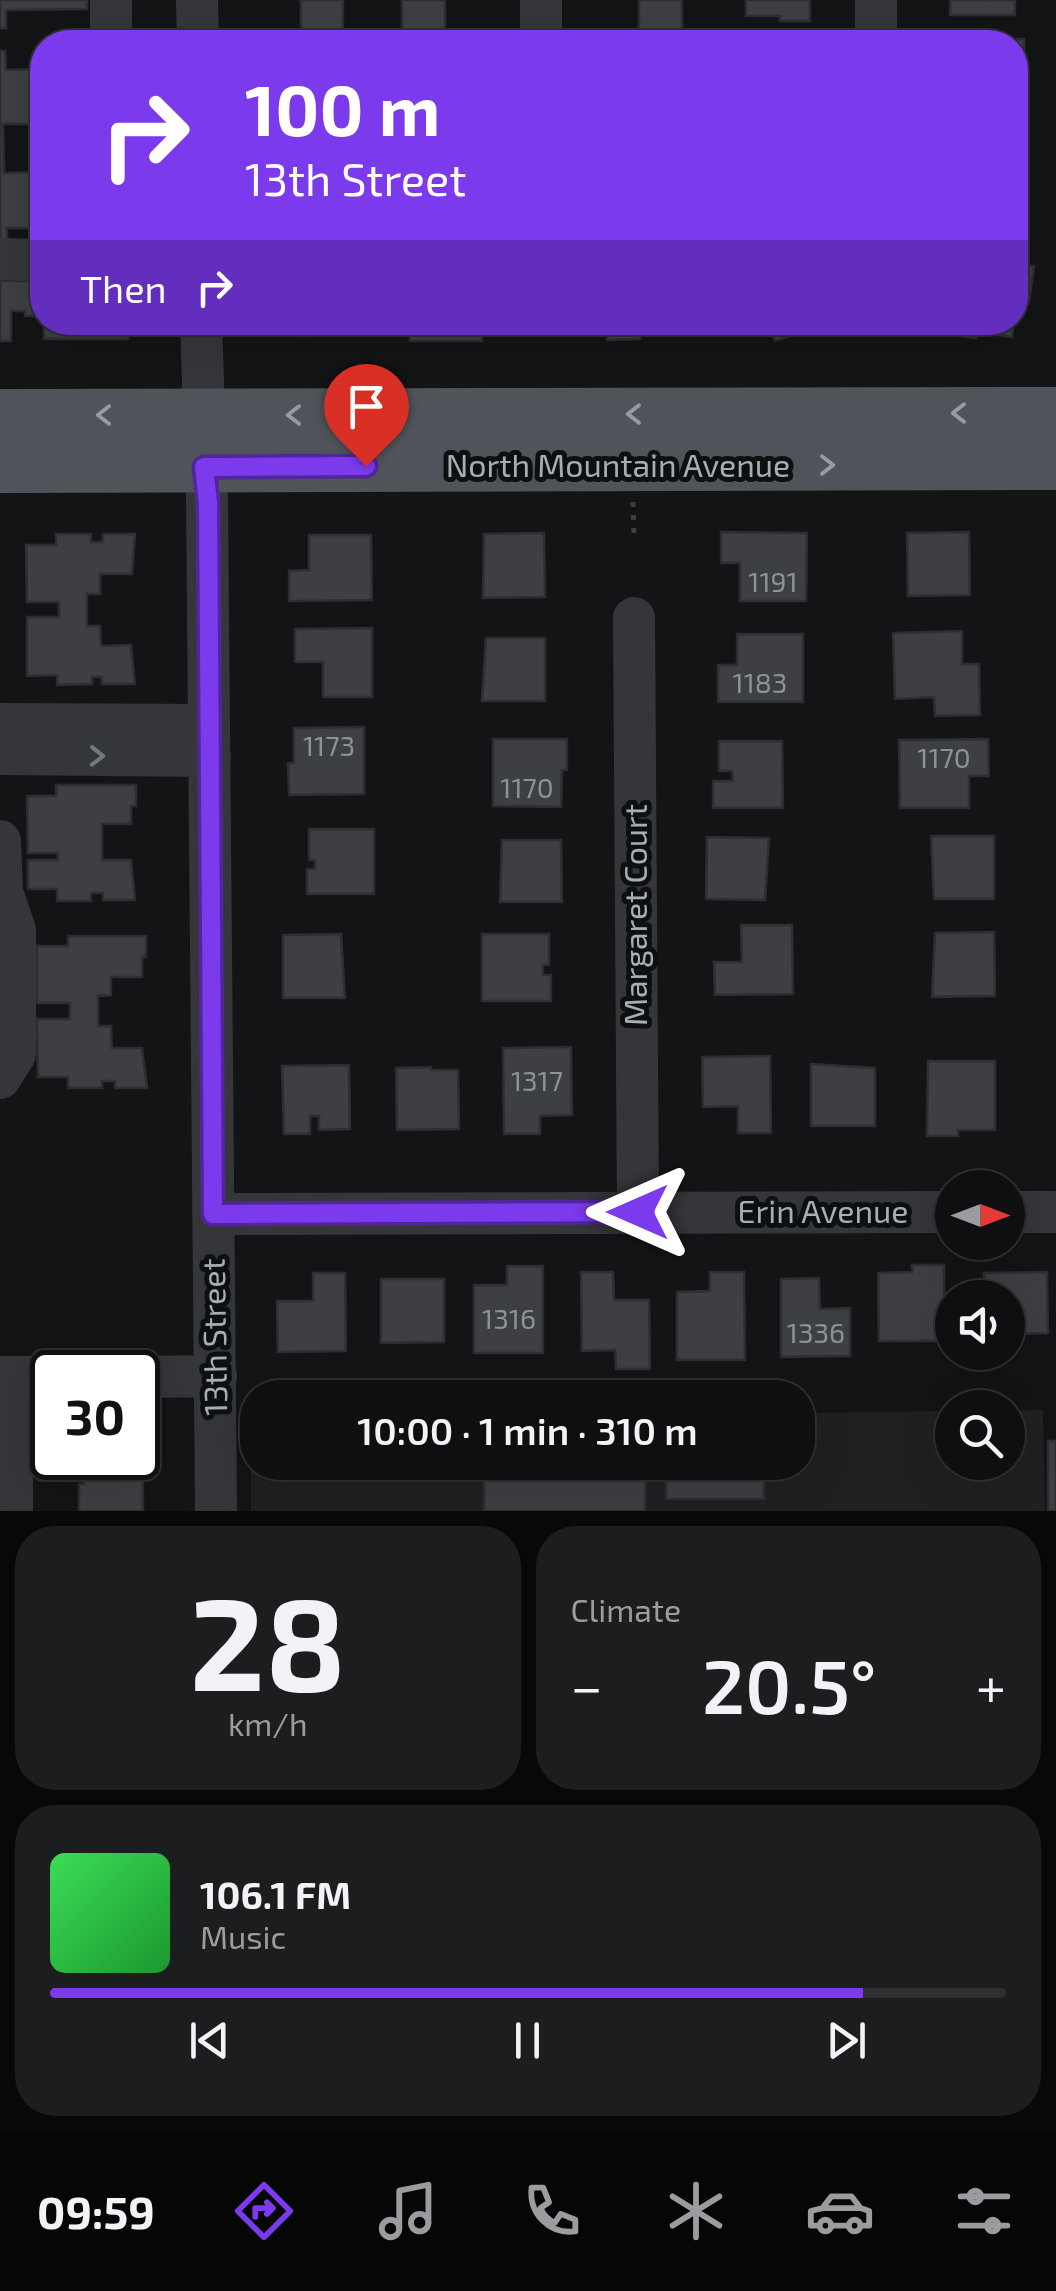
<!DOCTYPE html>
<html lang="en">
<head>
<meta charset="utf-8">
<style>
	body { margin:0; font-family:"Exo 2",sans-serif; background:#1c1d1e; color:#f1f3f6; height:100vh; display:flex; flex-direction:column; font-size:38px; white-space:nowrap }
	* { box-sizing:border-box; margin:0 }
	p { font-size:32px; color:#9b9c9f }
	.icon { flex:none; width:55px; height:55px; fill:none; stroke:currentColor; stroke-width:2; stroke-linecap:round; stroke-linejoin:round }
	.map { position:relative; height:1511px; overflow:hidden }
	.details { display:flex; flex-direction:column; gap:15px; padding:15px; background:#080809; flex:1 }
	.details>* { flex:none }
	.guide { position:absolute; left:30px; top:30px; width:998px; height:305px; border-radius:40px; box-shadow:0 10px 40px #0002,0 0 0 2px #2e2f30; background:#7c3aed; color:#fff; overflow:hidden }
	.needle { width:65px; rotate:90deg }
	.fabs { position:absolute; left:935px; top:1170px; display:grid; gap:20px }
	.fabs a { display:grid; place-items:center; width:90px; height:90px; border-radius:50%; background:#0e0f10; box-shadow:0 10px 40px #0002,0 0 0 2px #2e2f30; font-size:50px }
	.speed { position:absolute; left:30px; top:1350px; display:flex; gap:20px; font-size:50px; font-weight:700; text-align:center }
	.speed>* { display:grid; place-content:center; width:130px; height:130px; border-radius:50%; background:#0e0f10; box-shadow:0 10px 40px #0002,0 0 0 2px #2e2f30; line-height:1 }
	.speed .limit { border:5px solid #111; border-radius:15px; background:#fff; color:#111 }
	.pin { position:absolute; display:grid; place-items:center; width:85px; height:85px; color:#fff; margin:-102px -42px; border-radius:50% 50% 50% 0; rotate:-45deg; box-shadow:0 0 10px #0007 }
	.pin .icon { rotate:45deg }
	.me { position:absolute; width:110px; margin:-55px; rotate:270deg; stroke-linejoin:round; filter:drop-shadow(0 0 8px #0008) }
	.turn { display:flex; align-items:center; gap:35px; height:210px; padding:0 50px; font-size:45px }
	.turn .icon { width:130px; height:130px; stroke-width:2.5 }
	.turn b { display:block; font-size:70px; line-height:85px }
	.then { display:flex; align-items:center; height:95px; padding:0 50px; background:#0003; gap:20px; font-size:38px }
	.big { font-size:75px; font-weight:600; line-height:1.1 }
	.details .widget { flex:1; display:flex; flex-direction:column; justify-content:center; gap:15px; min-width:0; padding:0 35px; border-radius:40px; background:#1c1d1e }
	.details .dial { align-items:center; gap:0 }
	.dial b { font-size:130px; line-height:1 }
	.song { display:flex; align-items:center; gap:30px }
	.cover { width:120px; height:120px; border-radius:15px; background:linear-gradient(135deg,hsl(130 70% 55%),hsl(130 70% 35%)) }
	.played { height:10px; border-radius:5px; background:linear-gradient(90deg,#7c3aed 85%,#2e2f30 85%) }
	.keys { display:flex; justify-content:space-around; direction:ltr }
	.heat { display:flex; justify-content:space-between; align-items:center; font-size:55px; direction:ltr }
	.details .tiles { flex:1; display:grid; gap:15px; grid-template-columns:1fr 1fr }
	.widget:last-child { grid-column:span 2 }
	.trip { position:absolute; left:240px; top:1380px; width:575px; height:100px; border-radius:40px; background:#0e0f10; box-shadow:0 10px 40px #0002,0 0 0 2px #2e2f30; font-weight:600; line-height:100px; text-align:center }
	.tab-bar { display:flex; height:160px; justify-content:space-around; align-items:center; background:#060606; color:#9b9c9f }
	.tab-bar .icon { width:70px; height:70px }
	.tab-bar .selected { color:#7c3aed }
	.tab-bar b { font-size:45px; color:#f1f3f6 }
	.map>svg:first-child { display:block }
</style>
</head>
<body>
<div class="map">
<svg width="1056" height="1511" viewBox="0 0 1056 1511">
	<rect width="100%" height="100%" fill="#131415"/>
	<!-- built -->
	<path fill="#1f2022" d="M 1043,1410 L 1045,1511 L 251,1511 L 251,1418 L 257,1418 L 258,1462 L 798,1462 L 798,1413 L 952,1411 L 952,1462 L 1008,1462 L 1008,1411 Z"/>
	<!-- building -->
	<path fill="#3d3f43" stroke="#2d2e31" stroke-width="2.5" d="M 0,0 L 87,0 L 87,9 L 6,10 L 6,28 L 0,28 Z
		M 301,0 L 343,0 L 343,35 L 301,35 Z
		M 402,0 L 445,0 L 445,32 L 402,32 Z
		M 639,0 L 682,0 L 682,34 L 639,34 Z
		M 746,0 L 810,0 L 810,21 L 780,21 L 780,16 L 746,16 Z
		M 950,0 L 1015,0 L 1015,15 L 950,15 Z
		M 972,39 L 1024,39 L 1025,74 L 1015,75 L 1015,42 L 972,42 Z
		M 0,51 L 5,51 L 6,70 L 42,69 L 42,124 L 3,124 L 4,173 L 42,172 L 42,228 L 7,228 L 7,246 L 0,246 Z
		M 1015,263 L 1034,266 L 1029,302 L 1017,300 L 1015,316 Z
		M 0,281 L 42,281 L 42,316 L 25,316 L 25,311 L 11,311 L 11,341 L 0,341 Z
		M 44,322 L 128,322 L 128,339 L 44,339 Z
		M 303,322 L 346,322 L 346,335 L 303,336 Z
		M 410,322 L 482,322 L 482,341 L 410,341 Z
		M 607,322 L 678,322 L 678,333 L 640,334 L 640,339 L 607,340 Z
		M 769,322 L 816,322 L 818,326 L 775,341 Z
		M 948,322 L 1014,322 L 1012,337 L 977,332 L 976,338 L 946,334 Z
		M 721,532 L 807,533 L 806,601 L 740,601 L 740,563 L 721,563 Z
		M 969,532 L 970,595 L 908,596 L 907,533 Z
		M 544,533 L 545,597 L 483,598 L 484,534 Z
		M 56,534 L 91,534 L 91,542 L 103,542 L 103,534 L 135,534 L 132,574 L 100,574 L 100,594 L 87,594 L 87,626 L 100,626 L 101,646 L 131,645 L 135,684 L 102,684 L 102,677 L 92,677 L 92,684 L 57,685 L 57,675 L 27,676 L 27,617 L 59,617 L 59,602 L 27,602 L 26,545 L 56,545 Z
		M 309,535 L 371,535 L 372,600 L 289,601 L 289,571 L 309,570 Z
		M 372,628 L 372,697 L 323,697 L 323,662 L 295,662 L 295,629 Z
		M 962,631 L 962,664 L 979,664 L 980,715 L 935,716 L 934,697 L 895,699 L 893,633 Z
		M 737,634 L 803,634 L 803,702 L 718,702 L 718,665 L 737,665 Z
		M 486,638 L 545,638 L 545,701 L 482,701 Z
		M 364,727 L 364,794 L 289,795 L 288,763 L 294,763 L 294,728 Z
		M 493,739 L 567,739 L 567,770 L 562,770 L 561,807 L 493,806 Z
		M 988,739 L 989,776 L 969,776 L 969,808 L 900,808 L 899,740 Z
		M 719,741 L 782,741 L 783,808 L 713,808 L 713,781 L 733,781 L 732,771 L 719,771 Z
		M 56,785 L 136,785 L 136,806 L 131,806 L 131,824 L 102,824 L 102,860 L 131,860 L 135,900 L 103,900 L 103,893 L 91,893 L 91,901 L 57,901 L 57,889 L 28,889 L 28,860 L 58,860 L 58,853 L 28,853 L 27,796 L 56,796 Z
		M 309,829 L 374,829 L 374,894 L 307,894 L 307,869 L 315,869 L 315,860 L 309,860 Z
		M 931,836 L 994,836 L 994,899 L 934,899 Z
		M 707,837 L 769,838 L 765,900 L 706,899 Z
		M 502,840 L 561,840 L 562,902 L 500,902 Z
		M 741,925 L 792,925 L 793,994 L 715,995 L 714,962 L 742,962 Z
		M 994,932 L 995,996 L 932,997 L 935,933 Z
		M 341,934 L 345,998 L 283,998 L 283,935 Z
		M 482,934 L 549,934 L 549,965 L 543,965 L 543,975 L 551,975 L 551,1001 L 482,1001 Z
		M 68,936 L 146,936 L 146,957 L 142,957 L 142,977 L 111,977 L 111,995 L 98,996 L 98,1026 L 111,1026 L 112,1048 L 142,1048 L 147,1088 L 115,1088 L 115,1081 L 102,1081 L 102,1088 L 68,1088 L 68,1077 L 38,1077 L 37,1019 L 70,1019 L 70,1003 L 37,1003 L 37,946 L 68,946 Z
		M 571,1047 L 572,1115 L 540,1116 L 540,1134 L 504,1134 L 503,1048 Z
		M 770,1056 L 771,1133 L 738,1133 L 738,1106 L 703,1107 L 702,1057 Z
		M 928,1061 L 995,1061 L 995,1130 L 958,1130 L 958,1136 L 927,1136 Z
		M 811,1064 L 875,1068 L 875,1126 L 811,1126 Z
		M 349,1065 L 350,1129 L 319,1130 L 319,1116 L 310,1116 L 310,1134 L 284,1134 L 282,1066 Z
		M 431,1067 L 431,1070 L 458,1070 L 459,1129 L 397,1130 L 396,1068 Z
		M 912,1265 L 944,1265 L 944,1341 L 879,1341 L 878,1273 L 912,1272 Z
		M 507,1266 L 543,1266 L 543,1353 L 474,1353 L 474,1285 L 507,1285 Z
		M 581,1272 L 613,1272 L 614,1300 L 649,1300 L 650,1369 L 616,1369 L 615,1350 L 582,1351 Z
		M 710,1272 L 744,1272 L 745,1360 L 677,1360 L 677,1292 L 710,1291 Z
		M 1047,1272 L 1048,1333 L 1008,1334 L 1008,1298 L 984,1298 L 984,1273 Z
		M 313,1273 L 345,1273 L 346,1351 L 278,1352 L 277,1301 L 313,1301 Z
		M 819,1278 L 820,1309 L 850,1308 L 850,1356 L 781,1357 L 781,1279 Z
		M 381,1279 L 444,1279 L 444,1342 L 381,1343 Z
		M 38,1418 L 52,1418 L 52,1452 L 38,1453 Z
		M 138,1431 L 141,1431 L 141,1465 L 143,1465 L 143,1511 L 79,1511 L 79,1484 L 84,1484 L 84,1458 L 138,1458 Z
		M 1048,1441 L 1056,1441 L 1056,1511 L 1048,1511 Z
		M 666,1462 L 764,1462 L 764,1499 L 666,1499 Z
		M 484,1470 L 646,1471 L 645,1511 L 484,1511 Z"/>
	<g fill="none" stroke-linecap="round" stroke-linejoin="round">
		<!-- path -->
		<path stroke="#3a3e42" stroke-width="5" stroke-dasharray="5 8" stroke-linecap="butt" d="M 633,502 L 634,539"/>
		<!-- minor -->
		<path stroke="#34363a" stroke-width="42" d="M 111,0 L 111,42
			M 197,0 L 198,42
			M 541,0 L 541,42
			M 876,42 L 876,0
			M 0,259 L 42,260
			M 201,322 L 207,501 L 216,1511
			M 634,618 L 638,1212
			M 0,724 L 209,725
			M 0,754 L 210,756
			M 0,841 L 2,892 L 15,930 L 15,1054 L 0,1078
			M 1008,1212 L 1056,1212
			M 213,1214 L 952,1212
			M 0,1377 L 52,1377
			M 138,1377 L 216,1376
			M 12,1378 L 12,1511"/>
		<!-- major -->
		<path stroke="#50545a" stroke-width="52" d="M 0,415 L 1056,413
			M 0,467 L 1056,464"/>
	</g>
	<!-- one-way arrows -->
	<defs><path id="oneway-chevron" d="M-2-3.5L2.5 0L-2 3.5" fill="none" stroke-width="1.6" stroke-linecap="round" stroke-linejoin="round" transform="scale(2.5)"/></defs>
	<g stroke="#939ca4">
		<use href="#oneway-chevron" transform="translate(959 413) rotate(180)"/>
		<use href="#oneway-chevron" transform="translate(634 414) rotate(180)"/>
		<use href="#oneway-chevron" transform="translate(104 415) rotate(-180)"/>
		<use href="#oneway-chevron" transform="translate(294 415) rotate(180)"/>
		<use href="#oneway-chevron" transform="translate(827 465)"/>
	</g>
	<use stroke="#72787f" href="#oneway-chevron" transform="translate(97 756) rotate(1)"/>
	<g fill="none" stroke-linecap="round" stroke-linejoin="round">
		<defs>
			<path id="route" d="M 366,466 L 204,467 L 208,502 L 213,1214 L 638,1212"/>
		</defs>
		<!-- route casing -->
		<use href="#route" stroke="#51269a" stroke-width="25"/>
		<!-- route -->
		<use href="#route" stroke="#7c3aed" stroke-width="18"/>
	</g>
	<g text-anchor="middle" stroke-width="10" stroke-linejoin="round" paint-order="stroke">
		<!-- number labels -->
		<g font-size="28" fill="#8a929a">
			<text x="773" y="592">1191</text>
			<text x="760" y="693">1183</text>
			<text x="329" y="756">1173</text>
			<text x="944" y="768">1170</text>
			<text x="527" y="798">1170</text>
			<text x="537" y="1091">1317</text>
			<text x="509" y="1329">1316</text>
			<text x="816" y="1343">1336</text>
		</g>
		<!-- street labels -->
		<g font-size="32" fill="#a4aeb7" stroke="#0e0f10">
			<text x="618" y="477">North Mountain Avenue</text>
			<text transform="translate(636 915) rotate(-90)" y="11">Margaret Court</text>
			<text x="823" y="1223">Erin Avenue</text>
			<text transform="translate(215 1337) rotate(-91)" y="11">13th Street</text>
		</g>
	</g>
</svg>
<div class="fabs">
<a><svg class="needle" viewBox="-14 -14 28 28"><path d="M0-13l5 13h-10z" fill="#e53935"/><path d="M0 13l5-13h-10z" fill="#9b9c9f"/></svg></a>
<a><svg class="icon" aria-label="sound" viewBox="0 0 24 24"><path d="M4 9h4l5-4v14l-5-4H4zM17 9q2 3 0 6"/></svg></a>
<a><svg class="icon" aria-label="search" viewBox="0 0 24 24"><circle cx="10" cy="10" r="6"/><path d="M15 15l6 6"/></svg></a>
</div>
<div class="speed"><div class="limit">30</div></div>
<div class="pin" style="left:366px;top:466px;background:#d93025"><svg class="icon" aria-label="arrive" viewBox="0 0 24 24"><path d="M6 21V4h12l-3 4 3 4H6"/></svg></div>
<svg class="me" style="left:638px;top:1212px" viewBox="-20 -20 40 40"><path d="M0-17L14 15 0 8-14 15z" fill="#7c3aed" stroke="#fff" stroke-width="4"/></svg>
<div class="trip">10:00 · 1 min · 310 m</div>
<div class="guide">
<div class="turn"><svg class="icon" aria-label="right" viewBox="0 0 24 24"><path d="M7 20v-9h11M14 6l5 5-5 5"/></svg><div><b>100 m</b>13th Street</div></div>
<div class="then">Then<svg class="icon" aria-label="right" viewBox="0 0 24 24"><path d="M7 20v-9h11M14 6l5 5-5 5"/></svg></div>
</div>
</div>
<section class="details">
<div class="tiles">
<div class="widget dial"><b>28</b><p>km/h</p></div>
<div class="widget"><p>Climate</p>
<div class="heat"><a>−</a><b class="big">20.5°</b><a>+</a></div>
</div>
<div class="widget">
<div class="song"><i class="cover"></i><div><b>106.1 FM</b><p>Music</p></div></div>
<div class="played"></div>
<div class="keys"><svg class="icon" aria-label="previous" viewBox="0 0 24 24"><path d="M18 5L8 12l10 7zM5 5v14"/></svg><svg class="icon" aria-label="pause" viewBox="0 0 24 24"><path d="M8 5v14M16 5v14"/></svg><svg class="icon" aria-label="next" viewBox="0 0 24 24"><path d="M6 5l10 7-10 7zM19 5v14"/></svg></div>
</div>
</div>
</section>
<nav class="tab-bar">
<b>09:59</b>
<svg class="icon selected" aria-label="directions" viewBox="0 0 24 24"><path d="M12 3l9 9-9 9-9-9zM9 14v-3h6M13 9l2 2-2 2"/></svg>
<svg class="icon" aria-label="music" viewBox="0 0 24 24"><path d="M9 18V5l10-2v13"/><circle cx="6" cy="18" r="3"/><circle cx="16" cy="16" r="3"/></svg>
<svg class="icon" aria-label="phone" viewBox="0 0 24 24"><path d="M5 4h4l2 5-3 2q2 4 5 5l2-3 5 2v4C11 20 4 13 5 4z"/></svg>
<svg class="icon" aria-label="climate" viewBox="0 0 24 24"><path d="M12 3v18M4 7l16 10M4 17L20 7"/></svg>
<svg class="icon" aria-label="car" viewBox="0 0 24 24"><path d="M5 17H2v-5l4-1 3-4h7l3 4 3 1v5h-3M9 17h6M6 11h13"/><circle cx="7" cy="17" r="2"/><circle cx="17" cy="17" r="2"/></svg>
<svg class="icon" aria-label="filters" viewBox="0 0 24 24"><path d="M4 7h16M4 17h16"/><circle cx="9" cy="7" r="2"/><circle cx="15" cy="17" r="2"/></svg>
</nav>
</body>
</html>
